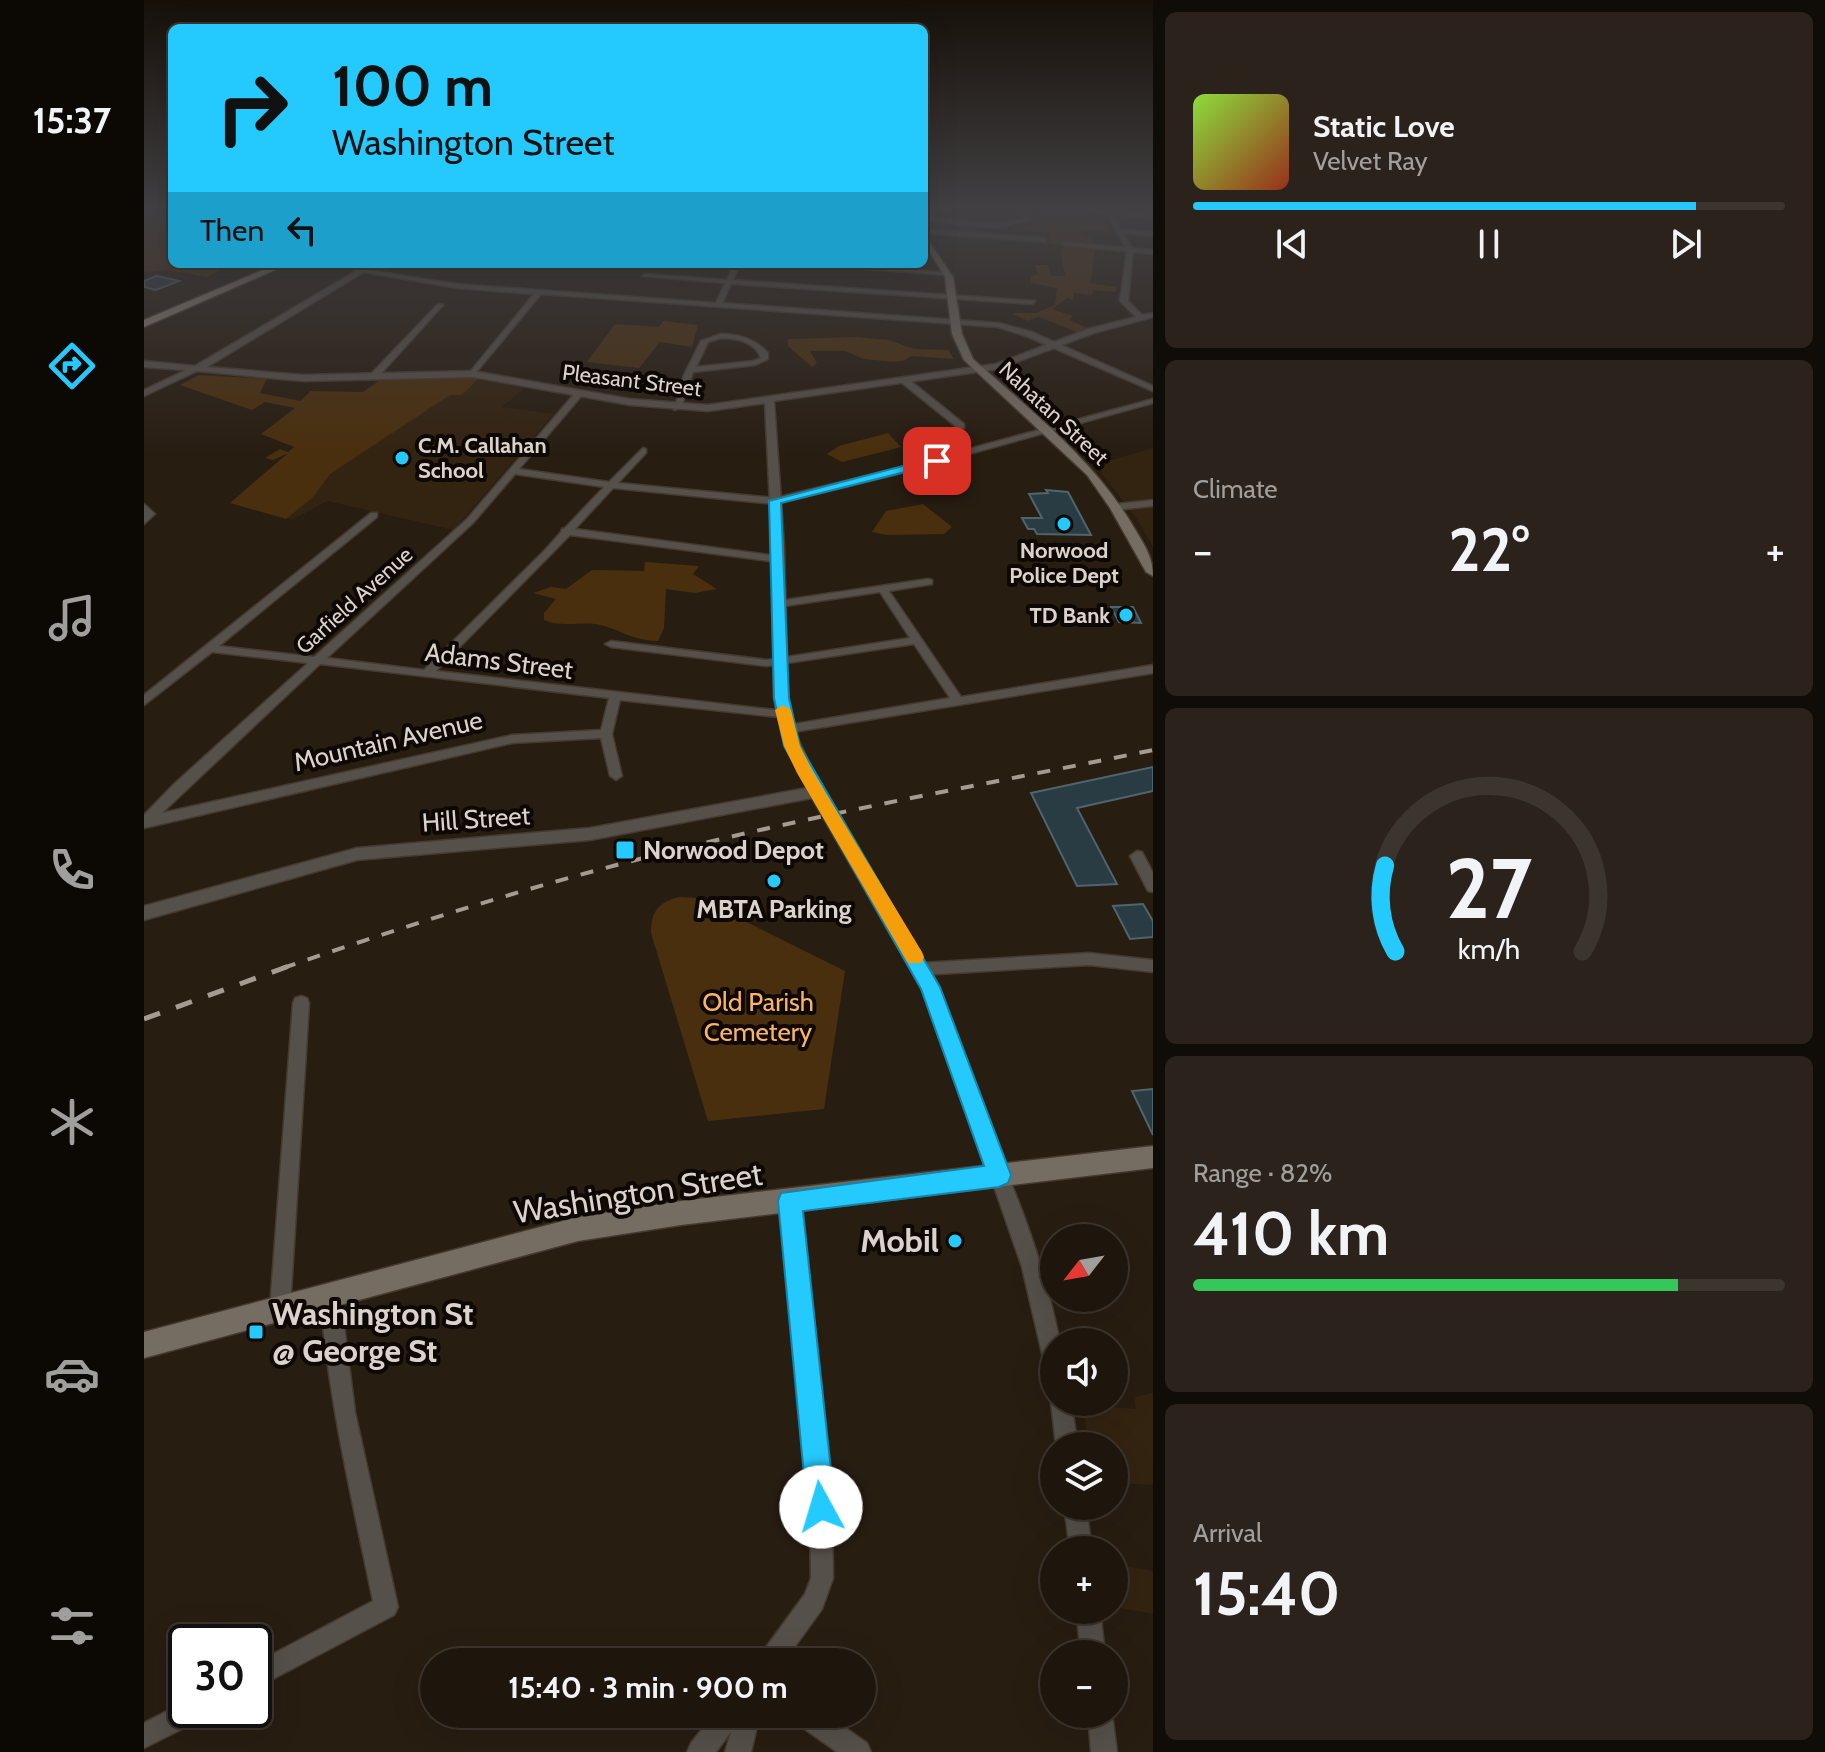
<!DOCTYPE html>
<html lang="en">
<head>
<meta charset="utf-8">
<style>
	body { margin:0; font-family:Cabin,sans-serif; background:#2b231b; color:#f1f3f6; height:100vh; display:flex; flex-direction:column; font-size:30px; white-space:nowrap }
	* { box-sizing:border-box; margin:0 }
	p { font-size:26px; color:#a19f9d }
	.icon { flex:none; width:44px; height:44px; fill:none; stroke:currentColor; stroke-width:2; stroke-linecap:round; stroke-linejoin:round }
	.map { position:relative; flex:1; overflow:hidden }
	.details { display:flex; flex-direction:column; gap:12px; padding:12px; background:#100c07; width:672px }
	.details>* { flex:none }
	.banner { position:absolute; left:24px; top:24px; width:760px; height:244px; border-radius:12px; box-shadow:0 8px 32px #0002,0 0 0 2px #3c352e; background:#24c9fe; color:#111; overflow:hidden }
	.needle { width:52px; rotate:239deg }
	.tools { position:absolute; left:896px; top:1224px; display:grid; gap:16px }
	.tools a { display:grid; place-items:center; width:88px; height:88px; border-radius:50%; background:#1e160d; box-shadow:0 8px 32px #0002,0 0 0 2px #3c352e; font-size:40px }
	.speed { position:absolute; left:24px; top:1624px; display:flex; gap:16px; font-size:40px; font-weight:700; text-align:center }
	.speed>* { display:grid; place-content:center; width:104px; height:104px; border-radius:50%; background:#1e160d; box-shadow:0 8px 32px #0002,0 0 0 2px #3c352e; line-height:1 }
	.speed .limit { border:4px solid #111; border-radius:12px; background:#fff; color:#111 }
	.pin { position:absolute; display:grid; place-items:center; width:68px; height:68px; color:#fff; margin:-34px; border-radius:16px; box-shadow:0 4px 12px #0006 }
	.me { position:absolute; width:88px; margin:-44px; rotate:354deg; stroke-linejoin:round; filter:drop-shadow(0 0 6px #0008) }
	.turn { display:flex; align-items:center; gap:28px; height:168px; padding:0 32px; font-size:36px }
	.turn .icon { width:104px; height:104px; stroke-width:2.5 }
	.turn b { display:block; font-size:56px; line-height:68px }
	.then { display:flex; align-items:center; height:76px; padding:0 32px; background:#0003; gap:16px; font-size:30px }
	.big { font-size:60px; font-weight:700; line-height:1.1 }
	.details .widget { flex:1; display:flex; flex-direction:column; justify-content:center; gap:12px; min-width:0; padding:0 28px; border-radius:12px; background:#2b231b }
	.details .dial { align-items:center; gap:0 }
	.dial svg { height:208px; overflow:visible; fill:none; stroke:#3c352e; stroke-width:7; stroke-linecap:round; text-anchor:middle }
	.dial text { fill:#f1f3f6; stroke:none }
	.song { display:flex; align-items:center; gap:24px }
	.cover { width:96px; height:96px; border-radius:12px; background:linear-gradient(135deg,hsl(90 70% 55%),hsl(10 70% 35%)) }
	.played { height:8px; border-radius:4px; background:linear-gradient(90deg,#24c9fe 85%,#3c352e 85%) }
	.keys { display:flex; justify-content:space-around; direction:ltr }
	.heat { display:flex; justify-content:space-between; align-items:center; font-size:44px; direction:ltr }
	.charge { height:12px; border-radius:6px; background:linear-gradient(90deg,#34c759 82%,#3c352e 0) }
	.trip { position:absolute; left:276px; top:1648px; width:456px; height:80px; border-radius:40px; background:#1e160d; box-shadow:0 8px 32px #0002,0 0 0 2px #3c352e; font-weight:700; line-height:80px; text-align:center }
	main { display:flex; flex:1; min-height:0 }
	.tab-bar { display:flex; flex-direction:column; width:144px; justify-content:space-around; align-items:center; background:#0c0905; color:#a19f9d }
	.tab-bar .icon { width:56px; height:56px }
	.tab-bar .selected { color:#24c9fe }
	.tab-bar b { font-size:36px; color:#f1f3f6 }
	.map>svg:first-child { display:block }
</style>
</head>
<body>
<main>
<nav class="tab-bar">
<b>15:37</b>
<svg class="icon selected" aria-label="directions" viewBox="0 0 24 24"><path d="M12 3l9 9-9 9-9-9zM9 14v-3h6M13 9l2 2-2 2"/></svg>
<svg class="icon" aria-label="music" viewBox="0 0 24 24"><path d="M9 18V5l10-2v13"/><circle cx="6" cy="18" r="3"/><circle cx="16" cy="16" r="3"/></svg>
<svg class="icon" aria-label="phone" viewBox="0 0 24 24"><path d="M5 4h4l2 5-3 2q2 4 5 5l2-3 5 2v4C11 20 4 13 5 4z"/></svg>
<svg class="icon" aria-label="climate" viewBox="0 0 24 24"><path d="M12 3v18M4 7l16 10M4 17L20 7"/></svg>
<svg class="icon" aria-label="car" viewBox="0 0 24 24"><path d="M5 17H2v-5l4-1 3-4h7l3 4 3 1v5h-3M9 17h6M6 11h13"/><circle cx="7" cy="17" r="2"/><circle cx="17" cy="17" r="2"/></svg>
<svg class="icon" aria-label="filters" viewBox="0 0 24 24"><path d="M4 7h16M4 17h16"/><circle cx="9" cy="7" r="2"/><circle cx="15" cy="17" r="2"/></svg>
</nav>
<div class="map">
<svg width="1009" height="1752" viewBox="0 0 1009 1752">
	<rect width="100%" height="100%" fill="#281d11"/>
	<!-- built -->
	<path fill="#332311" d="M 306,377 L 383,386 L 358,407 L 410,414 L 310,530 L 183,501 L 148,520 L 89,502 L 240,379 Z
		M 1009,448 L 1009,547 L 991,516 L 951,465 Z
		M 1009,1393 L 1009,1485 L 970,1483 L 970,1446 L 944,1446 L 939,1405 L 992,1409 L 990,1397 Z
		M 970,1564 L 1009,1571 L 1009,1614 L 971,1607 Z"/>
	<!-- green -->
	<path fill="#4a2f0e" d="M 0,208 L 28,208 L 28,264 L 86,264 L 63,277 L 24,270 L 0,272 Z
		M 907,208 L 937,212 L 941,213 L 941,221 L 964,224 L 967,232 L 937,230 L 938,236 L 948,237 L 950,246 L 812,238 L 815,234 L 905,242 L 906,233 L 866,229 L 893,224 L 896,220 L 925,221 L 918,213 L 919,220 L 899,219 L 897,213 L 908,213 Z
		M 922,246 L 951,248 L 947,283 L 973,287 L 971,292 L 950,290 L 947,295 L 929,293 L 930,300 L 923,298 L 908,309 L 929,316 L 925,320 L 943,328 L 933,332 L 895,317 L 883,321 L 868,313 L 892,313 L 911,305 L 913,288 L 886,283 L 887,277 L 893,274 L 891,265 L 904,265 L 908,276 L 921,276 L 916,250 Z
		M 519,321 L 554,325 L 548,347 L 516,342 L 495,368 L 443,362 L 471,324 L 515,327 Z
		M 713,337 L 745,340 L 770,349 L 804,350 L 810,359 L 767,356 L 759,361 L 749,362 L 720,359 L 701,351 L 666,351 L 673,363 L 668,367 L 644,346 L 644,339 Z
		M 55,375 L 123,379 L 116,393 L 156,401 L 167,391 L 219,392 L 236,380 L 335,378 L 318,395 L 306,395 L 186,474 L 168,498 L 142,519 L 86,503 L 144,453 L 129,460 L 121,458 L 136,449 L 144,452 L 150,447 L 117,434 L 151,408 L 121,402 L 108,410 L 36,385 Z
		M 744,433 L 757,447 L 698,462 L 683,454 L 695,446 Z
		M 779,504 L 808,527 L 800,534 L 743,535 L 728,532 L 742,511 Z
		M 501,562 L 555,566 L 549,574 L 573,589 L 551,593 L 522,589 L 520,628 L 514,641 C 485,640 475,628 451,624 C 434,622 415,627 400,620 L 400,613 L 412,599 L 389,593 L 407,587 L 422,589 L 448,570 L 500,571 Z
		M 535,897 L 554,898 L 701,971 L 680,1109 L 564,1121 L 507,933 C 507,911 514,903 535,897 Z"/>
	<!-- building -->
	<path fill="#293c44" stroke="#50646d" stroke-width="2" d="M 12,276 L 14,276 L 35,281 L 12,290 L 0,287 L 0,281 Z
		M 902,490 L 924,492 L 947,535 L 893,534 L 890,529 L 884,529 L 878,518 L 898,518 L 885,494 L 904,493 Z
		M 967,607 L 989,607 L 997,623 L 975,622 Z
		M 1009,767 L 1009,791 L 933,808 L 973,884 L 933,886 L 887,793 Z
		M 999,904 L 1009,921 L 1009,937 L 986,939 L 969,906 Z
		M 1009,1089 L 1009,1135 L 988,1091 Z"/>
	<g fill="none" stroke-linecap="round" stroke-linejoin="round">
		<defs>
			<path id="minor" d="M 784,208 L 790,208 L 789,217 L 791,218 L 850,224 L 881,219 L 876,208 L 882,208 L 887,220 L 850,228 L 790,222 L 783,218 Z
				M 938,208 L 1009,215 L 1009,219 L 933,210 Z
				M 780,229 L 899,238 L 902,240 L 899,242 L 780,233 Z
				M 975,229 L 1009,232 L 1009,236 L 973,232 Z
				M 921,242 L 1009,250 L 1009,254 L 919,245 Z
				M 590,264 L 596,264 L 589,280 L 891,301 L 889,304 L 587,284 L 578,303 L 855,323 L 888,332 L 1009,386 L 1009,391 L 882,336 L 854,327 L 397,294 L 329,376 L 325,374 L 326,372 L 390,294 L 313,288 L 213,271 L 216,269 L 313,284 L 572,303 L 581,283 L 498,276 L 501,274 L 583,280 Z
				M 658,264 L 691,264 L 806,273 L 803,275 Z
				M 294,304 L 299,305 L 233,378 L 227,378 L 227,374 Z
				M 577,334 C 596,334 611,339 624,353 L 624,359 L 611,365 L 549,372 L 537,408 L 530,410 L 540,375 L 557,341 ZM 577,338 C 593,338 611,342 617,358 L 609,361 L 552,367 L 564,342 Z
				M 757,378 L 763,378 L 820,424 L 820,428 L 814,428 L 757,382 Z
				M 432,392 L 439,394 L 375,469 L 465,482 L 499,448 L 502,449 L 502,453 L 474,483 L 631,498 L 747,470 L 1009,399 L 1009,403 L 753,474 L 631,504 L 469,488 L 431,529 L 633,556 L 638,559 L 633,562 L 426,535 L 292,671 L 640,711 L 646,715 L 644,718 L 476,700 L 468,734 L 478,776 L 472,780 L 466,776 L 457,738 L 368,743 L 0,828 L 0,815 L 30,784 L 164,663 L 68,652 L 0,705 L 0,695 L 227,513 L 233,513 L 233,517 L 75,646 L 170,657 L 323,519 ZM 371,474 L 460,487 L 421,528 L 418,529 L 417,532 L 401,550 L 280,670 L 183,658 L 329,523 ZM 176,664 L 465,698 L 457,730 L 368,735 L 18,813 Z
				M 1009,500 L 1009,506 L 972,510 L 967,507 L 972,504 Z
				M 0,504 L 11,514 L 0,524 Z
				M 784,579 L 788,580 L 788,584 L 745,591 L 817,697 L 1009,665 L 1009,673 L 643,733 L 637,729 L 639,726 L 806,698 L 770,644 L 623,666 L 467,647 L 461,644 L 467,641 L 623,660 L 766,638 L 736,592 L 634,607 L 629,604 L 634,601 Z
				M 993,851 L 998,852 L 1009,873 L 1009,892 L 1004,891 L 986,856 Z
				M 945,953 L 1009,960 L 1009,972 L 945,965 L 777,975 L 772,973 L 769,969 L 772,965 L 777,963 Z
				M 157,996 L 163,998 L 165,1003 L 146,1308 L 143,1315 L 136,1318 L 129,1315 L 126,1308 L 149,1003 L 151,998 Z
				M 855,1166 L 861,1169 C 885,1224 904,1283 916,1342 L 910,1342 L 910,1372 L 903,1369 L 900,1362 L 878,1267 L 846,1175 L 849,1169 Z
				M 646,1192 L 652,1195 L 655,1201 L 688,1507 L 689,1578 L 678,1609 L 640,1662 L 613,1662 L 617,1654 L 661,1594 L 667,1578 L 666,1507 L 637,1201 L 640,1195 Z
				M 186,1284 L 193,1287 L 196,1294 L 211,1412 L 254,1607 L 250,1615 L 110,1689 L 110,1664 L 229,1601 C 208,1499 184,1398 176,1294 L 179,1287 Z
				M 910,1395 L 910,1402 L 927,1402 L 934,1446 L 912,1446 L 907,1402 Z
				M 920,1506 L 942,1506 L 948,1550 L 926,1550 Z
				M 932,1610 L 956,1610 L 961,1654 L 937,1654 Z
				M 42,1701 L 42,1710 L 61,1710 L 58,1719 L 0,1748 L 0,1723 Z
				M 570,1714 L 616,1714 L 607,1752 L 581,1752 L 587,1732 L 572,1752 L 543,1752 L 547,1743 Z
				M 649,1714 L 682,1714 L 723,1743 L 727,1752 L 693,1752 L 652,1723 Z
				M 944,1714 L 968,1714 L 973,1752 L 947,1752 Z"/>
			<path id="tertiary" d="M 959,208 L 965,208 L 989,250 L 984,301 L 998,315 L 1009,313 L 1009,317 L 950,333 L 854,369 L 630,401 L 640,545 L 644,698 L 652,735 L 679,792 L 795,987 L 865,1175 L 862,1182 L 855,1185 L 848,1182 L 778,989 L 668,798 L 446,840 L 213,860 L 0,920 L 0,906 L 213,848 L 446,828 L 663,788 L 638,735 L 630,698 L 628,545 L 621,403 L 564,411 L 486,405 L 329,377 L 159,381 L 53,371 L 0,396 L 0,390 L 42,370 L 0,367 L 0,361 L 51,366 L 224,264 L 233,264 L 63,367 L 159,375 L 329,371 L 486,399 L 564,405 L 852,364 L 944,329 L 992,317 L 976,301 L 983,250 Z"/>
			<path id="secondary" d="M 780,234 L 809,277 L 818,334 L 829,359 C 888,412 952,461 992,531 C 1001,546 1009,558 1009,576 L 1002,572 L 966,508 L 943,475 L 820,360 L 808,334 L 801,277 L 780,242 Z
				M 1009,1146 L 1009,1168 L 537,1225 L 434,1241 L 0,1358 L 0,1332 L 434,1217 L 537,1201 Z"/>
			<path id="primary" d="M 133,264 L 145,264 L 0,327 L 0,320 Z"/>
		</defs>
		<!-- minor casing -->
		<use href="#minor" stroke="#453a2f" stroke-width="3"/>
		<!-- tertiary casing -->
		<use href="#tertiary" stroke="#453a2f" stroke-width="3"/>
		<!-- secondary casing -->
		<use href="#secondary" stroke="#453a2f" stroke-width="3"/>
		<!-- primary casing -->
		<use href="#primary" stroke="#453a2f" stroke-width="3"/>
		<!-- minor -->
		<use href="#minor" fill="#56504a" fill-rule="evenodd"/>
		<!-- tertiary -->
		<use href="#tertiary" fill="#56504a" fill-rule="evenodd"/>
		<!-- secondary -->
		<use href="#secondary" fill="#756c62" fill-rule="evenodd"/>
		<!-- primary -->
		<use href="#primary" fill="#8d8175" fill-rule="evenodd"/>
		<!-- rail-far1 -->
		<path stroke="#a49b91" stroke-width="4" stroke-dasharray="13 13" stroke-linecap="butt" d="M 139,968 C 267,924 396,883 528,851 C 687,811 849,783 1009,750"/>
		<!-- rail -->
		<path stroke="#a49b91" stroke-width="5" stroke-dasharray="17 17" stroke-linecap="butt" d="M 0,1019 L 145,966"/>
	</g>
	<!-- sky -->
	<linearGradient id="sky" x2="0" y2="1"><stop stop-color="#161009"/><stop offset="0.46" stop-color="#424043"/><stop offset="1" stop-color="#424043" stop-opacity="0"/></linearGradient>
	<rect width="1009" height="454" fill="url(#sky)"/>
	<!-- route -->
	<path fill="#24c9fe" stroke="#1783a5" stroke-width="2" d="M 793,457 L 799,461 L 797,463 L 637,503 L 645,698 L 656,746 L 796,987 L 867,1175 L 864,1183 L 855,1187 L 659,1211 L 691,1507 L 687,1517 L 677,1521 L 667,1517 L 663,1507 L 634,1201 L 637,1193 L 840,1166 L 777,989 L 640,746 L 630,698 L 625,501 Z"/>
	<!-- slow -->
	<path fill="#f59e0b" d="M 639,705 L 647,710 L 656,746 L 669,772 L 778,952 L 780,957 L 778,963 L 764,963 L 653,773 L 640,746 L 631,710 Z"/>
	<!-- markers -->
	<g fill="#24c9fe" stroke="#0d0804" stroke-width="3">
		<circle cx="258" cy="458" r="8"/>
		<circle cx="920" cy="524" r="8"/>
		<circle cx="982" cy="615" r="8"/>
		<rect x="471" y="840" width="20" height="20" rx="4"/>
		<circle cx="630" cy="881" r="8"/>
		<circle cx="811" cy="1241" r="8"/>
		<rect x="104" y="1324" width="16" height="16" rx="4"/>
	</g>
	<g text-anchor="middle" stroke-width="8" stroke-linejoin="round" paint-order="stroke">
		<!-- far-street labels -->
		<g font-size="22" fill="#dbd3cb" stroke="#0d0804">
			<text transform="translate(488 380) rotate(7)" y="8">Pleasant Street</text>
			<text transform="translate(910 413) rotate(43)" y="8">Nahatan Street</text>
			<text transform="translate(210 600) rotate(-42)" y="8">Garfield Avenue</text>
		</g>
		<!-- far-poi labels -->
		<g font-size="22" font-weight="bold" fill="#dbd3cb" stroke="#0d0804" text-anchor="start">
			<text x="274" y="453">C.M. Callahan<tspan x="274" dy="25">School</tspan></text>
			<text x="920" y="558" text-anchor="middle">Norwood<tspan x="920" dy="25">Police Dept</tspan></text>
			<text x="966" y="623" text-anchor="end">TD Bank</text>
		</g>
		<!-- street labels -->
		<g font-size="26" fill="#dbd3cb" stroke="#0d0804">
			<text transform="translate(355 661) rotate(7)" y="9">Adams Street</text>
			<text transform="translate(244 741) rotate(-13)" y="9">Mountain Avenue</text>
			<text transform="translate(332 819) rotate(-4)" y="9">Hill Street</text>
		</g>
		<!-- poi labels -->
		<g font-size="26" font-weight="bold" fill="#dbd3cb" stroke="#0d0804" text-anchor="start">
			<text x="499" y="859">Norwood Depot</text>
			<text x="630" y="918" text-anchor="middle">MBTA Parking</text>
		</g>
		<!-- park labels -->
		<g font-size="26" fill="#fbb364" stroke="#0d0804">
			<text x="614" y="1011">Old Parish<tspan x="614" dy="30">Cemetery</tspan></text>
		</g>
		<!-- near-street labels -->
		<g font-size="32" fill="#dbd3cb" stroke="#0d0804">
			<text transform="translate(494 1193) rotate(-9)" y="11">Washington Street</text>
		</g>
		<!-- near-poi labels -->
		<g font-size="32" font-weight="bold" fill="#dbd3cb" stroke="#0d0804" text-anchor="end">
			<text x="795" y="1252">Mobil</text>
			<text x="128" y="1325" text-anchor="start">Washington St<tspan x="128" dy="37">@ George St</tspan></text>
		</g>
	</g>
</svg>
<div class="tools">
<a><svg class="needle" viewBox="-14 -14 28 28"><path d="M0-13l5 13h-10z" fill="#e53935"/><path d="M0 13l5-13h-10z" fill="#a19f9d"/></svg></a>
<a><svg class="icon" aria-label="sound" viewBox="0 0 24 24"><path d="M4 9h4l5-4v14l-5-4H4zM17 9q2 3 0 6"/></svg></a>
<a><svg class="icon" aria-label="layers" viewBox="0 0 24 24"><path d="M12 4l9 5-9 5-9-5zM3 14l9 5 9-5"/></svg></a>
<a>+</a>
<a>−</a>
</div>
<div class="speed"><div class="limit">30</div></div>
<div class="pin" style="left:793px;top:461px;background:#d93025"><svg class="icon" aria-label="arrive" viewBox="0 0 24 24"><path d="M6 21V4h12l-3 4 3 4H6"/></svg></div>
<svg class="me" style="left:677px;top:1507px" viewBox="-20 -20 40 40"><circle r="19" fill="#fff"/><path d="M0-13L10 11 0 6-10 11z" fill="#24c9fe"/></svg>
<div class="trip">15:40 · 3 min · 900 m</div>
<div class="banner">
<div class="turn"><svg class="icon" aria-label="right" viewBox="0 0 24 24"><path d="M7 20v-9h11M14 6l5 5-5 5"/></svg><div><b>100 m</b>Washington Street</div></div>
<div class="then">Then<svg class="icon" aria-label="left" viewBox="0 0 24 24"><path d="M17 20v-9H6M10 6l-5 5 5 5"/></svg></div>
</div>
</div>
<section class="details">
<div class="widget">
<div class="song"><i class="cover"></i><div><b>Static Love</b><p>Velvet Ray</p></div></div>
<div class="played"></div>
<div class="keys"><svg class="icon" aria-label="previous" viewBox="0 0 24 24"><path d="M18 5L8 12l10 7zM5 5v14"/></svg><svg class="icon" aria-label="pause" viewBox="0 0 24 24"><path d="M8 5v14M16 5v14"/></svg><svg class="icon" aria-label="next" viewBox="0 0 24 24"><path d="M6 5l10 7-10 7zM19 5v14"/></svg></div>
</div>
<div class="widget"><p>Climate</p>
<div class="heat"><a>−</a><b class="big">22°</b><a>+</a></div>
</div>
<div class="widget dial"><svg viewBox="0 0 100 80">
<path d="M14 69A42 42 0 1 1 86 69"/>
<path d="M14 69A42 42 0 0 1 10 36" stroke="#24c9fe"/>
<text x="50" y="56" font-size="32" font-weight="700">27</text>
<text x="50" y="72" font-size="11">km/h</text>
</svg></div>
<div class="widget"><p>Range · 82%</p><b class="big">410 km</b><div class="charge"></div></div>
<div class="widget"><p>Arrival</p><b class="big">15:40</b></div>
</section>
</main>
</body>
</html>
